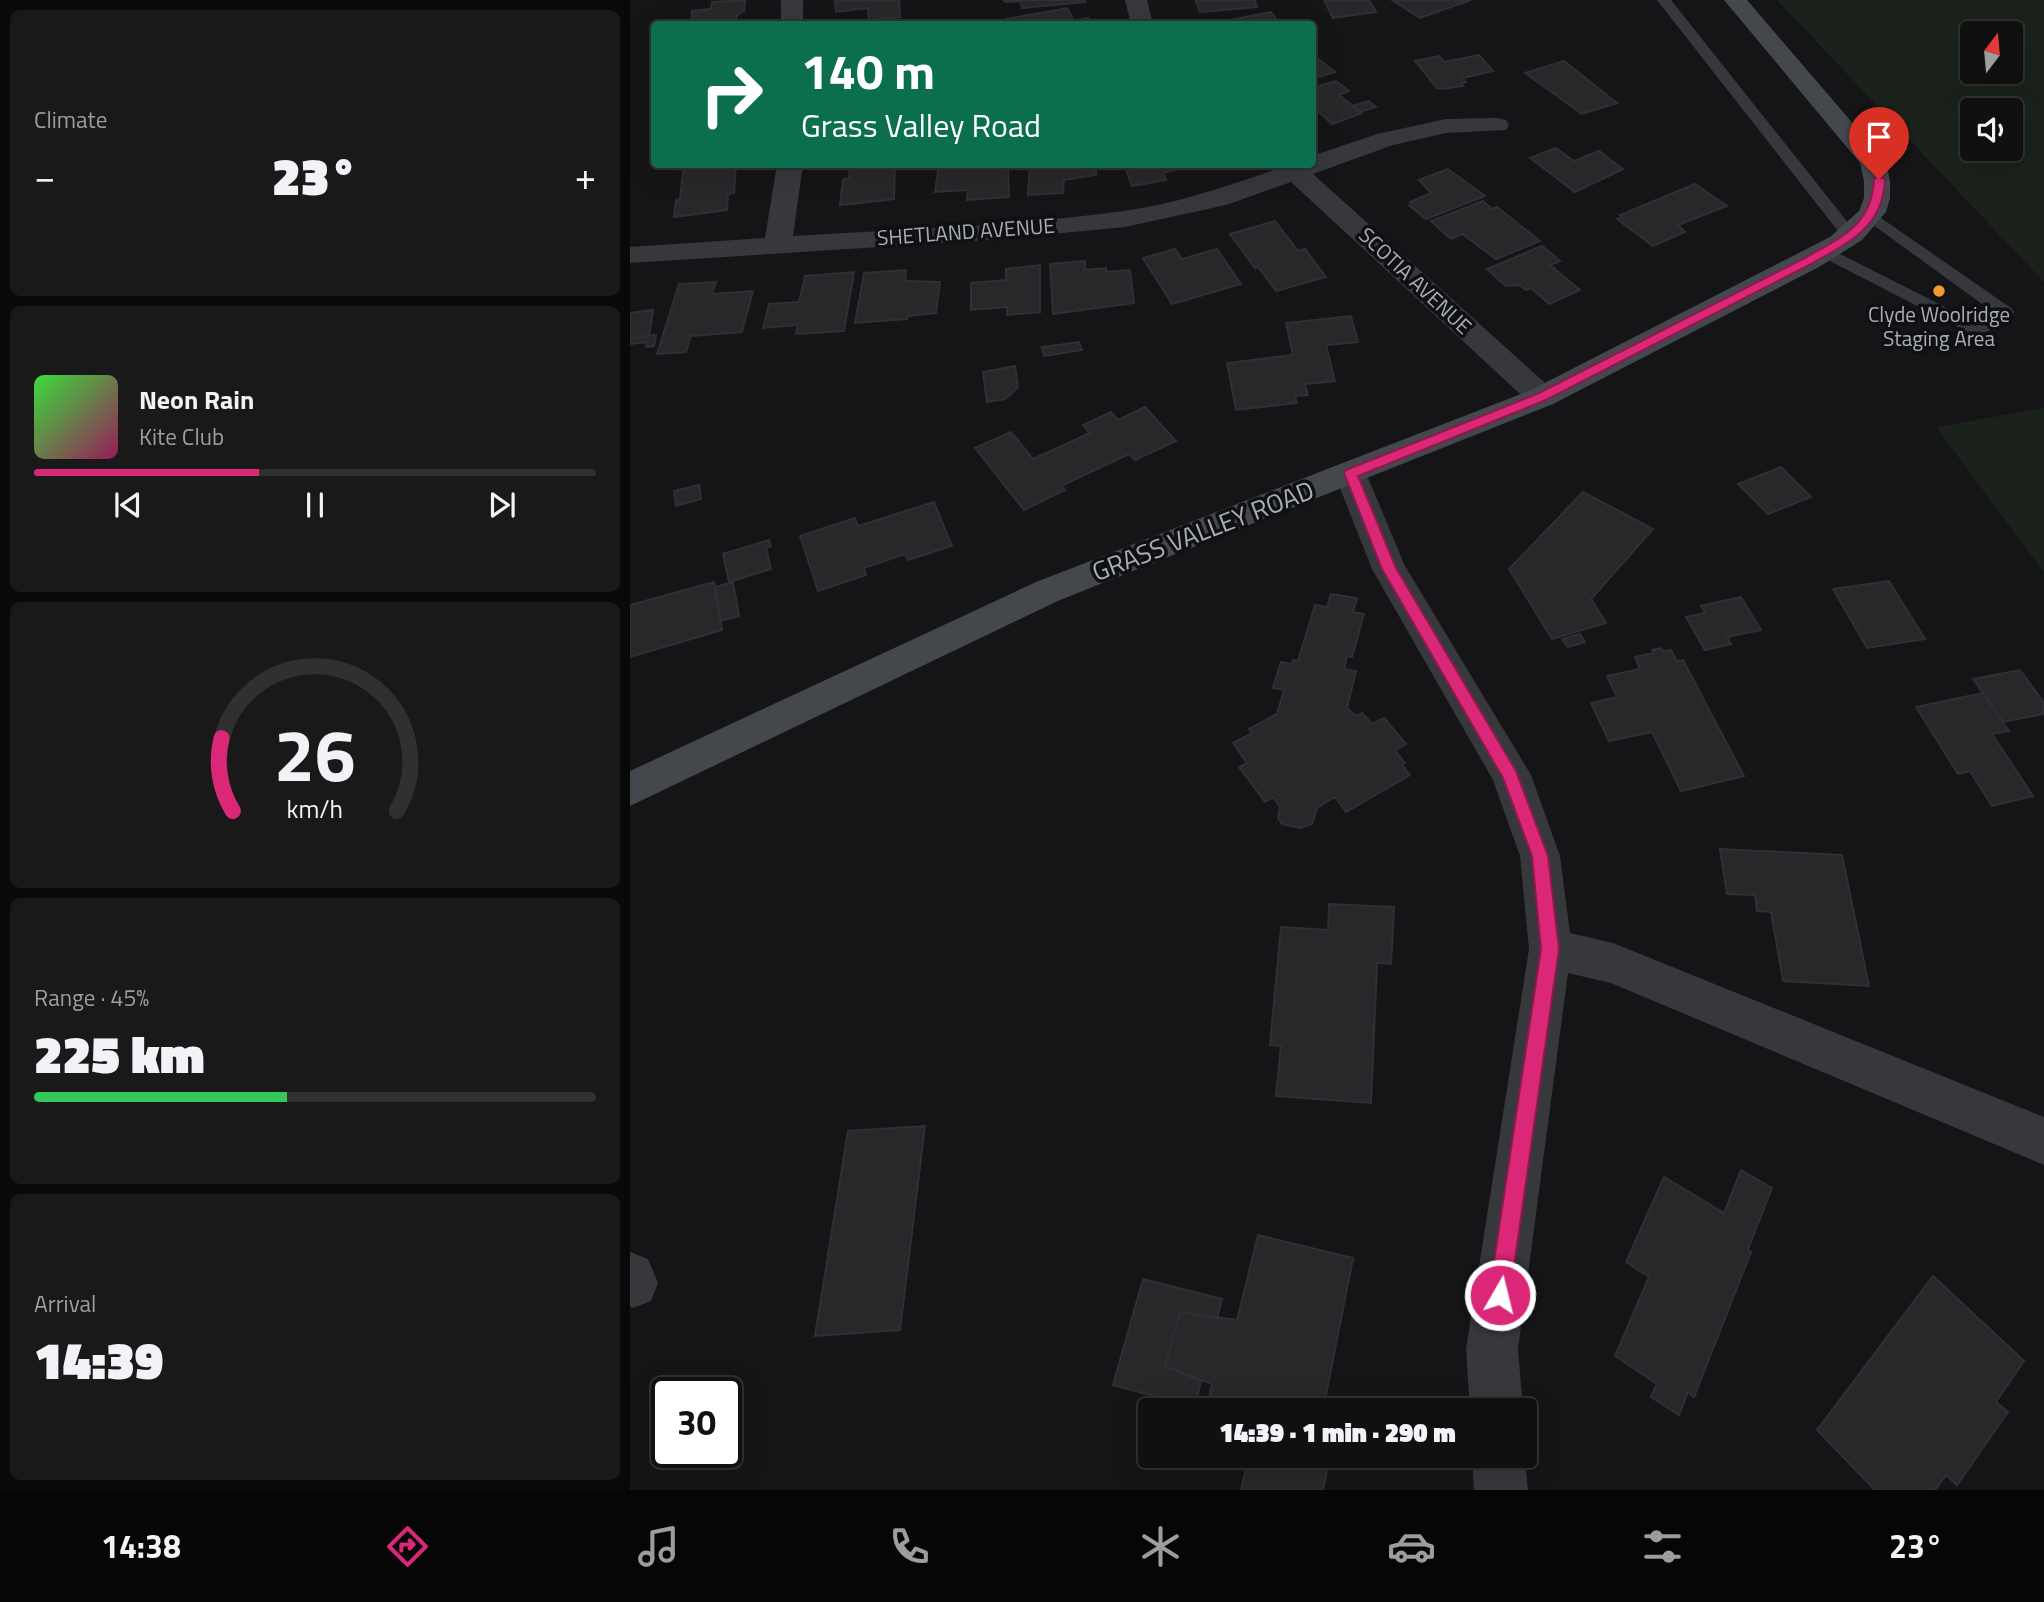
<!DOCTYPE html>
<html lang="en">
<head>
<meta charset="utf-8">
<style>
	body { margin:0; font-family:"Titillium Web",sans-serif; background:#19191a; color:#f1f3f6; height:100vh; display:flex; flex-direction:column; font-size:26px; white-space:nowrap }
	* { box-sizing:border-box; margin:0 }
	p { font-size:23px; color:#9c9d9f }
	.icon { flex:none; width:38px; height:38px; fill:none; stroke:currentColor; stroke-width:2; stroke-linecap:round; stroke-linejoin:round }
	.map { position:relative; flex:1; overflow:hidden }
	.drawer { display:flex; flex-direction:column; gap:10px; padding:10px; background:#090909; width:630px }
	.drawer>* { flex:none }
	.banner { position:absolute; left:21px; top:21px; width:665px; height:147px; border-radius:7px; box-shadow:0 7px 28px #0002,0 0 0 2px #303031; background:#0b6e4f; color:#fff; overflow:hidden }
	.needle { width:46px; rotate:16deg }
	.controls { position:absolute; left:1330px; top:21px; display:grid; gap:14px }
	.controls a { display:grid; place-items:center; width:63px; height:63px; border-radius:7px; background:#101011; box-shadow:0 7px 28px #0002,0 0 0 2px #303031; font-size:35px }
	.speed { position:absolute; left:21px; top:1377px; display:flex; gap:14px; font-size:35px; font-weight:700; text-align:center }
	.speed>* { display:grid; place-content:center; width:91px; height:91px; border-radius:50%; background:#101011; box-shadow:0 7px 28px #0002,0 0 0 2px #303031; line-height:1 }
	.speed .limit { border:4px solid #111; border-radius:10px; background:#fff; color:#111 }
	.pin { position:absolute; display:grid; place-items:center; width:60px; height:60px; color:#fff; margin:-72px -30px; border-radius:50% 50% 50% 0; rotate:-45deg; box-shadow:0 0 7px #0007 }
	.pin .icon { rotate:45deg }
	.me { position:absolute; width:77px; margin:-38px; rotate:8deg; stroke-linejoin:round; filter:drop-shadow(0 0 5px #0008) }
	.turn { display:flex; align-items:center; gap:24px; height:147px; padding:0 35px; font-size:32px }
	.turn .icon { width:91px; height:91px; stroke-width:2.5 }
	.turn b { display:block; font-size:49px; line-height:60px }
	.big { font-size:52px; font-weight:800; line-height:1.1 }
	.drawer .widget { flex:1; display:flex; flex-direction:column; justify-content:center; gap:10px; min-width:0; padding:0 24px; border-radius:10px; background:#19191a }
	.drawer .dial { align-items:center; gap:0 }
	.dial svg { height:182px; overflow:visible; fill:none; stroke:#303031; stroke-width:7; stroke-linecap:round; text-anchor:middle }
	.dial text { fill:#f1f3f6; stroke:none }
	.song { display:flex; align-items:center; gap:21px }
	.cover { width:84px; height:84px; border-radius:10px; background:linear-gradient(135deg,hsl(120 70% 55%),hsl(330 70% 35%)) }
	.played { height:7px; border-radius:4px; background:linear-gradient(90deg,#db2777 40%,#303031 40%) }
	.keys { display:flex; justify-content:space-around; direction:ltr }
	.heat { display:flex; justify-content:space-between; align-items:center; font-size:38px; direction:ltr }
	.charge { height:10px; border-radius:5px; background:linear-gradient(90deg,#34c759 45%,#303031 0) }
	.trip { position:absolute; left:508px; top:1398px; width:399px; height:70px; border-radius:7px; background:#101011; box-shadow:0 7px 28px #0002,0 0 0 2px #303031; font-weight:800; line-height:70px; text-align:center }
	.menu { display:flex; height:112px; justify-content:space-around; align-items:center; background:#060607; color:#9c9d9f }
	.menu .icon { width:49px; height:49px }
	.menu .selected { color:#db2777 }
	.menu b { font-size:32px; color:#f1f3f6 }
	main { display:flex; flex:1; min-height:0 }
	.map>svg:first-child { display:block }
</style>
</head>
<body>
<main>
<section class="drawer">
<div class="widget"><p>Climate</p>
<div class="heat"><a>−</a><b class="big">23°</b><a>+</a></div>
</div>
<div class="widget">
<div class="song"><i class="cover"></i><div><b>Neon Rain</b><p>Kite Club</p></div></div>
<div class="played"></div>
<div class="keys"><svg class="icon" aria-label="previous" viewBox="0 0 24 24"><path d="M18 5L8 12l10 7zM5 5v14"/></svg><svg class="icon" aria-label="pause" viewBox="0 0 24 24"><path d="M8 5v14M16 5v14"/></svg><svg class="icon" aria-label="next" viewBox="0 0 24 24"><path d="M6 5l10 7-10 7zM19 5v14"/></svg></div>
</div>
<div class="widget dial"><svg viewBox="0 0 100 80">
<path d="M14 69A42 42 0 1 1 86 69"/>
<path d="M14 69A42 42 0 0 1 9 37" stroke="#db2777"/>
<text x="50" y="56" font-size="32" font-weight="700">26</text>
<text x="50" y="72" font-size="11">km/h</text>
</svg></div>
<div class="widget"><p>Range · 45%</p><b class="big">225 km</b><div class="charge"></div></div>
<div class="widget"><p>Arrival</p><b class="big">14:39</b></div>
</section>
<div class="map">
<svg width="1414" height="1490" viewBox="0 0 1414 1490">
	<rect width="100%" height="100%" fill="#151517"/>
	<!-- green -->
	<path fill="#1b221b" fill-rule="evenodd" d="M 1147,0 L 1414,0 L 1414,282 ZM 1342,33 L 1381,33 L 1381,72 L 1342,72 ZM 1381,110 L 1381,149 L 1342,149 L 1342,110 Z
		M 1414,408 L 1414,572 L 1306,427 Z"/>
	<!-- building -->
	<path fill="#28282b" stroke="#2f3033" stroke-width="2" d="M 115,0 L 114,11 L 107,15 L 106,24 L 61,24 L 62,11 L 81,9 L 82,2 Z
		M 205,0 L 269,0 L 270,17 L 239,20 L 238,8 L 206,12 Z
		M 373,0 L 455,0 L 455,2 L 392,8 L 390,1 L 376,2 Z
		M 571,0 L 625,0 L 627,7 L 570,12 L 566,1 Z
		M 694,0 L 739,0 L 746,12 L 703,18 Z
		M 762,0 L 841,0 L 790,18 Z
		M 437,8 L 444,21 L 458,18 L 461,24 L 380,24 L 377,19 Z
		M 641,12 L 650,24 L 579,24 Z
		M 682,54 L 705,72 L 682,79 Z
		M 849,55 L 863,71 L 833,78 L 836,82 L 831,83 L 833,86 L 813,89 L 807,88 L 785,61 L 809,56 L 814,62 Z
		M 934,61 L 987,103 L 952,114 L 895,73 Z
		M 706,81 L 719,91 L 709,95 L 732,113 L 702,124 L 689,112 L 682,112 L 682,88 Z
		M 738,101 L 746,107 L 730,112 L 723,106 Z
		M 926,148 L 944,161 L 969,151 L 993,169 L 945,192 L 900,158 Z
		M 54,164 L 106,164 L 104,193 L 98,194 L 97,210 L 44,217 L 46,200 L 50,199 Z
		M 220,164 L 265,164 L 264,199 L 210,205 L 213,179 L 219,178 Z
		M 309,164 L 378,164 L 379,197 L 337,200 L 338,190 L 305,192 Z
		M 400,164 L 466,164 L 466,175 L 434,180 L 433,193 L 398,195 Z
		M 494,164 L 565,164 L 533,173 L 536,180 L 502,186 Z
		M 818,169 L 855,196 L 796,219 L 779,205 L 782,203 L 780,202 L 801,193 L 789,180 Z
		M 1065,184 L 1097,206 L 1048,225 L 1055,232 L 1023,246 L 987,219 L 992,217 L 990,215 Z
		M 853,201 L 862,209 L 867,207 L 910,241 L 866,259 L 832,234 L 821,239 L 801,221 Z
		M 645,221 L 668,251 L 675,249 L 696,277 L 646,291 L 628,267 L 625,268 L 600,234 Z
		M 912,246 L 930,261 L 920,265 L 950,290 L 919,304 L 901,288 L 896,290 L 890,285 L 876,286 L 857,269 Z
		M 545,249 L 552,259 L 587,249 L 611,284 L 542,304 L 513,258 Z
		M 455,261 L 455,270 L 476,268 L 476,272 L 500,270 L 504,303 L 423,314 L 420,264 Z
		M 410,265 L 410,312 L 377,315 L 377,307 L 341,310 L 341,283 L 376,280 L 376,269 Z
		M 276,270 L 275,281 L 310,282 L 306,313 L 278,316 L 277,319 L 225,323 L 234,273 Z
		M 224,272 L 214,331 L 166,334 L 168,325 L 133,328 L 139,304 L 169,302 L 175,276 Z
		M 86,282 L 82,294 L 123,291 L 112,332 L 61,336 L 56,352 L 27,354 L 49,284 Z
		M 23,310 L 19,336 L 0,338 L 0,313 Z
		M 721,316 L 728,342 L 696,345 L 705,381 L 675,384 L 678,395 L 665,396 L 667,403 L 606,410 L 597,363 L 663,355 L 656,323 Z
		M 26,335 L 24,346 L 16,347 L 17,342 L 0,344 L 0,338 Z
		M 449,342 L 452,350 L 414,356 L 412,347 Z
		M 385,366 L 388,387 L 375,399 L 357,402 L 353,372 Z
		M 515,407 L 546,441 L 505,460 L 499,454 L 431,486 L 435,490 L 394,510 L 345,448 L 381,432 L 403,459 L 460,433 L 453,425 L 481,412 L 488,420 Z
		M 1151,467 L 1181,497 L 1138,514 L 1108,484 Z
		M 69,485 L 71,499 L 46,506 L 44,491 Z
		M 953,492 L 1023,529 L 961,599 L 976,623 L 922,639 L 879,569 Z
		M 304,502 L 322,546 L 278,560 L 275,554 L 234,568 L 236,575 L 188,591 L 170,536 L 225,518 L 228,526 Z
		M 139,540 L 141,546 L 136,548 L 141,569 L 99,582 L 93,554 Z
		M 1259,581 L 1295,639 L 1237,648 L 1203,589 Z
		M 84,582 L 92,630 L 0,657 L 0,605 Z
		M 103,582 L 109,616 L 91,621 L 85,587 Z
		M 701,594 L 727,598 L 723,612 L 734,614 L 722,657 L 717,656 L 714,669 L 726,671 L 717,708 L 726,716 L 732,713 L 742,724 L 754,718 L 776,744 L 765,750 L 775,763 L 772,765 L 780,775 L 716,812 L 705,797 L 687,808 L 682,824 L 670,828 L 652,824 L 648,818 L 650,807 L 643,797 L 635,802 L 609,767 L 617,763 L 603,743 L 622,733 L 619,729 L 647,714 L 654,690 L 643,688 L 651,662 L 662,664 L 663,660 L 668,661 L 685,605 L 697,607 Z
		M 1111,597 L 1131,630 L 1097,637 L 1101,644 L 1075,650 L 1056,617 L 1075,613 L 1071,606 Z
		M 950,634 L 955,642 L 938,647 L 932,639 Z
		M 1031,648 L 1033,651 L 1041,650 L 1047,661 L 1053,660 L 1114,776 L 1051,791 L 1022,732 L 979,741 L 961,703 L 987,697 L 977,676 L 1010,669 L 1005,657 L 1024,653 L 1022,650 Z
		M 1390,670 L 1414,703 L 1414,714 L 1373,722 L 1343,679 Z
		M 1353,693 L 1379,731 L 1362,734 L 1403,796 L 1362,806 L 1340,771 L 1328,774 L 1286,707 Z
		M 1090,849 L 1212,855 L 1239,986 L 1153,981 L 1141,912 L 1127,911 L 1125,895 L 1097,894 Z
		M 699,904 L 764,907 L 761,964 L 747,963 L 741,1103 L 646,1096 L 651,1046 L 640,1045 L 651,927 L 698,930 Z
		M 295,1126 L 270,1330 L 185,1336 L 218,1131 Z
		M 1111,1170 L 1142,1188 L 1118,1249 L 1121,1252 L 1064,1397 L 1058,1392 L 1049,1415 L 1021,1397 L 1027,1384 L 985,1356 L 1019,1277 L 996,1262 L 1034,1177 L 1094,1213 Z
		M 628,1235 L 723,1258 L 693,1410 L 576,1410 L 582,1384 L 535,1366 L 550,1312 L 607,1320 Z
		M 1303,1276 L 1394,1361 L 1366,1402 L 1378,1412 L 1327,1485 L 1316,1475 L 1305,1490 L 1245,1490 L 1187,1430 Z
		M 513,1279 L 592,1299 L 587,1318 L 550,1312 L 535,1366 L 571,1381 L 565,1407 L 483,1385 Z
		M 583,1456 L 700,1456 L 693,1490 L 611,1490 L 617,1465 Z"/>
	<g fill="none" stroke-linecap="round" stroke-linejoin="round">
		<!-- lane -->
		<path fill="#36383c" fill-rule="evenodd" d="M 1027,0 L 1041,0 L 1227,234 L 1229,237 L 1227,240 L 1215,240 Z
			M 1241,211 L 1381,308 L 1384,312 L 1381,316 L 1354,334 L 1342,334 L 1188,255 L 1186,252 L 1188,249 L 1200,249 L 1347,323 L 1363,312 L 1235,219 L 1233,216 Z"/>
		<!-- street -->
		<path fill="#36383c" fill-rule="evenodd" d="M 151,0 L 173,0 L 173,24 L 151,24 Z
			M 495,0 L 517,0 L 523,24 L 501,24 Z
			M 867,118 L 876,120 L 879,125 L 876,130 L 816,133 L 763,145 L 683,174 L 923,390 L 927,397 L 923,404 L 912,407 L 901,404 L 661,182 L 596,205 L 495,227 L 359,240 L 0,263 L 0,247 L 135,238 L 147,164 L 173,164 L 163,236 C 273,229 384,226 493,211 C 546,204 597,186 647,169 L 644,164 L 682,164 L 682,156 L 747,134 L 816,119 Z
			M 720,461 L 731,465 L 736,473 L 775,566 L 901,775 L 930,856 L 940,933 L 983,943 L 1414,1117 L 1414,1165 L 981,983 L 938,973 L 888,1349 L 893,1410 L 840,1410 L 836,1349 L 899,949 L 890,856 L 863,780 L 742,569 L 704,473 L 709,465 Z
			M 0,1252 L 18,1259 L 28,1283 L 21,1301 L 3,1308 L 0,1307 Z
			M 894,1452 L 898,1490 L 844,1490 L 842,1456 L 894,1456 Z"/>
		<!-- secondary -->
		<path fill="#44474c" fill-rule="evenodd" d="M 1094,0 L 1117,0 L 1256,162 L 1260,181 L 1260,198 L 1256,212 L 1232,240 L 1189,267 L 923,404 L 430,600 L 0,806 L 0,771 L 406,582 L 901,390 L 1200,237 L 1229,211 L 1234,198 L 1234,181 L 1230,163 Z"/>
	</g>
	<!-- route -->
	<path fill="#db2777" stroke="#8e194d" stroke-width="2" d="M 1249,176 L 1255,179 C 1253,227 1221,241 1183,263 L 916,400 L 728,476 L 766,568 L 886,771 L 918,856 L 929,949 L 880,1295 L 877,1303 L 870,1306 L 863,1303 L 859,1295 L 911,949 L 902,856 L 873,778 L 752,569 L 714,473 L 716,470 L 907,394 L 1175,258 C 1211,237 1242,226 1244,179 Z"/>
	<!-- markers -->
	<circle fill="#f29a32" stroke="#101012" stroke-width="2.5" cx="1309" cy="291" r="7"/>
	<g text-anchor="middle" stroke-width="7" stroke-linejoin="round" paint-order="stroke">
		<!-- far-street labels -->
		<g font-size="21" fill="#a7aeb7" stroke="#101012">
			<text transform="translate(336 232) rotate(-4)" y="7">SHETLAND AVENUE</text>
			<text transform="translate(785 281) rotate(43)" y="7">SCOTIA AVENUE</text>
		</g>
		<!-- far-poi labels -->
		<g font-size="21" fill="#a7aeb7" stroke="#101012">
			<text x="1309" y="322">Clyde Woolridge<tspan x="1309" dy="24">Staging Area</tspan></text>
		</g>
		<!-- street labels -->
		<g font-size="26" fill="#a7aeb7" stroke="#101012">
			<text transform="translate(573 531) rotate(-21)" y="9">GRASS VALLEY ROAD</text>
		</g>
	</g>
</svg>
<div class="controls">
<a><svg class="needle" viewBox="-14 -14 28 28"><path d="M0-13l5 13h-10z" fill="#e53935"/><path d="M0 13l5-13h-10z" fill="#9c9d9f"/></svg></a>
<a><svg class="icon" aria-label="sound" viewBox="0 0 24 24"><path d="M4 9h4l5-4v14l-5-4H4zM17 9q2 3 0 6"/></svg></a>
</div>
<div class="speed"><div class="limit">30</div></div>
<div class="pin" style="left:1249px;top:179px;background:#d93025"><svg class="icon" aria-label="arrive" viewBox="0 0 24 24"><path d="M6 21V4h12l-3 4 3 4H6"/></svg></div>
<svg class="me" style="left:870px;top:1295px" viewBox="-20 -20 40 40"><circle r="17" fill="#db2777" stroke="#fff" stroke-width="3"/><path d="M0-11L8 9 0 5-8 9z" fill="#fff"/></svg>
<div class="trip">14:39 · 1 min · 290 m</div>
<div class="banner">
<div class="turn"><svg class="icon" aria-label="right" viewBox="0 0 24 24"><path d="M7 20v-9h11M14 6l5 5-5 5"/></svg><div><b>140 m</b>Grass Valley Road</div></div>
</div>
</div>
</main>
<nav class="menu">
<b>14:38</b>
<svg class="icon selected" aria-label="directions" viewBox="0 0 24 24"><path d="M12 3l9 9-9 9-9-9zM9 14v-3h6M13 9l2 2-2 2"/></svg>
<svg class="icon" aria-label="music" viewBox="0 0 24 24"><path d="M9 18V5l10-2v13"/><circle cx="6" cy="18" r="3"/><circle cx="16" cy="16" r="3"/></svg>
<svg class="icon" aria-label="phone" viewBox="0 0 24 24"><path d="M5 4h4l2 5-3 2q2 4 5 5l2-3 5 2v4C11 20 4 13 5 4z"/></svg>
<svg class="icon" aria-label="climate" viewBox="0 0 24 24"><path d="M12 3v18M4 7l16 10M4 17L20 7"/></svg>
<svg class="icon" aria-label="car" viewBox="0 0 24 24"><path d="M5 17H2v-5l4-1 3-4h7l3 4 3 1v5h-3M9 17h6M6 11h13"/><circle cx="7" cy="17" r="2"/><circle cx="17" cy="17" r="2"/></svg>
<svg class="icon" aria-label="filters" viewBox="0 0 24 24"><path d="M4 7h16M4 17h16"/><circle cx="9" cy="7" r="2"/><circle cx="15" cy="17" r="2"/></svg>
<b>23°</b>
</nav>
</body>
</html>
